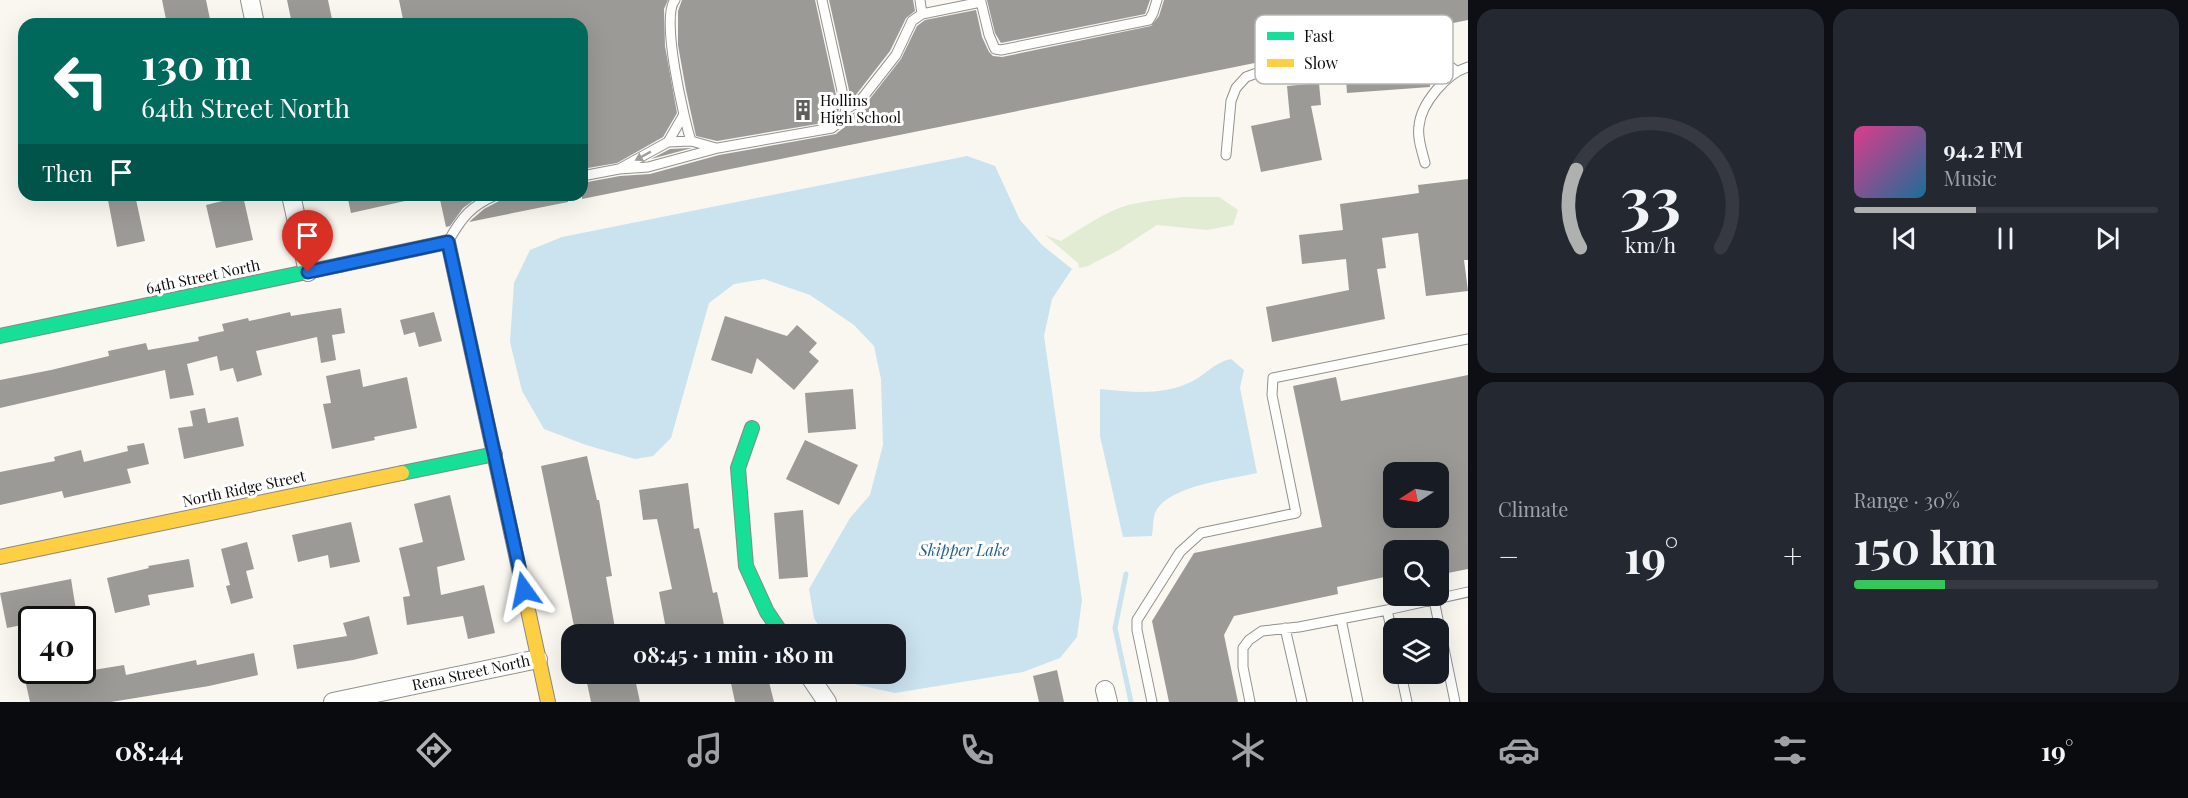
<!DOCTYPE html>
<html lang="en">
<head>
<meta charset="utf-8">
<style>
	body { margin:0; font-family:"Playfair Display",serif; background:#242831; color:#f1f3f6; height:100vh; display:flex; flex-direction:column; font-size:22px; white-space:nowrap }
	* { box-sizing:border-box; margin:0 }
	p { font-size:20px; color:#9ea1a6 }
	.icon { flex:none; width:33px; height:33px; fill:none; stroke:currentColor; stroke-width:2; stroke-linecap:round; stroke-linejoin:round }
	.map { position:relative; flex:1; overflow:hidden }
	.panel { display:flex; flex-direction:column; gap:9px; padding:9px; background:#0d0f14; width:720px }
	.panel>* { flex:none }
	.hud { position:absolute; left:18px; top:18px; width:570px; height:183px; border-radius:18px; box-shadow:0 6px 24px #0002; background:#00695c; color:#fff; overflow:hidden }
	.needle { width:39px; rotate:258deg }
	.fabs { position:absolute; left:1383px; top:462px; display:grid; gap:12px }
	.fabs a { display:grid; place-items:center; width:66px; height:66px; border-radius:12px; background:#171b24; box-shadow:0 6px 24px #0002; font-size:30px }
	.speed { position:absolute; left:18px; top:606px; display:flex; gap:12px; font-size:30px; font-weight:700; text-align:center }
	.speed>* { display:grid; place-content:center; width:78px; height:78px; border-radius:50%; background:#171b24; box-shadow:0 6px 24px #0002; line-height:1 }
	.speed .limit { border:3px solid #111; border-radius:9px; background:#fff; color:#111 }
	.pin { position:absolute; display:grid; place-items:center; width:51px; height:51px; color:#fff; margin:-62px -26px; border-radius:50% 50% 50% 0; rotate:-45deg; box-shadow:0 0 6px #0007 }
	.pin .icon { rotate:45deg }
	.me { position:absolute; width:66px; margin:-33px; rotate:348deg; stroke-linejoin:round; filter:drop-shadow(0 0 4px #0008) }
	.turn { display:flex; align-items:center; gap:21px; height:126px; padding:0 24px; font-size:27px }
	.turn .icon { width:78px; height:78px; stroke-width:2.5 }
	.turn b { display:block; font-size:42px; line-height:51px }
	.then { display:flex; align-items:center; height:57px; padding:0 24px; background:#0003; gap:12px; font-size:22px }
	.big { font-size:45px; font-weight:700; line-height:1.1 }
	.panel .card { flex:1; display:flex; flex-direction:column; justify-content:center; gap:9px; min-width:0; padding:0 21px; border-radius:18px; background:#242831 }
	.panel .dial { align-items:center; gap:0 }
	.dial svg { height:156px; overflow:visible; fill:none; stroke:#363941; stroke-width:7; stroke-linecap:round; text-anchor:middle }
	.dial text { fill:#f1f3f6; stroke:none }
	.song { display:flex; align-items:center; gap:18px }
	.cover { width:72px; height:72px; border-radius:9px; background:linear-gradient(135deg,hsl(330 70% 55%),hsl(200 70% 35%)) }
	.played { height:6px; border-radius:3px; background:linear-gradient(90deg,#afb0b0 40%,#363941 40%) }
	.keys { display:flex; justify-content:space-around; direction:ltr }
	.heat { display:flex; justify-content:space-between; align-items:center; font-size:33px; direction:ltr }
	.charge { height:9px; border-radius:4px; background:linear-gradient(90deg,#34c759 30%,#363941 0) }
	.panel .tiles { flex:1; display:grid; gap:9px; grid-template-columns:repeat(2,1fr) }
	.trip { position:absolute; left:561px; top:624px; width:345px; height:60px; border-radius:18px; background:#171b24; box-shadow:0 6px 24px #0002; font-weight:700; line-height:60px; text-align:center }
	.tabs { display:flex; height:96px; justify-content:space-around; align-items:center; background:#090b0e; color:#9ea1a6 }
	.tabs .icon { width:42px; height:42px }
	.tabs .selected { color:#afb0b0 }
	.tabs b { font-size:27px; color:#f1f3f6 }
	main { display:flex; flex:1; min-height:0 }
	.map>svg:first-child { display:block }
</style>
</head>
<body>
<main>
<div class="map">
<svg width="1468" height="702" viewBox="0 0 1468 702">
	<rect width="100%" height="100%" fill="#f9f7f0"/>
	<!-- green -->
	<path fill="#e2ecd2" d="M 1183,197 L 1219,197 L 1238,210 L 1233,225 L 1207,230 L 1157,225 L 1117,251 L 1088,266 L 1079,268 L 1078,263 L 1045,235 L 1061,241 C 1078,230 1095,219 1114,210 C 1135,201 1161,200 1183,197 Z"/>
	<!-- water -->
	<path fill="#cbe2ef" d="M 967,156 L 995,166 L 1020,220 L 1042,245 L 1072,269 L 1052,299 L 1044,336 L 1082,600 L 1077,637 L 1060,658 L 1023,672 L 895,693 L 854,684 L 846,674 L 896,674 L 896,634 L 823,634 L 814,618 L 809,589 L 850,518 L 870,495 L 883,445 L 881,379 L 874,346 L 854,325 L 810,295 L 764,279 L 734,284 L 709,303 L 671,438 L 653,456 L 635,459 L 586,445 L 544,429 L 522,391 L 510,342 L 514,283 L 530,250 L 562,237 Z
		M 1231,359 L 1244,370 L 1240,388 L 1257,473 C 1231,479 1166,486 1155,513 C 1153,519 1153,529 1152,536 L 1123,537 L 1100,436 L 1100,389 C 1131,392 1162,396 1191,382 C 1205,375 1215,362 1231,359 Z"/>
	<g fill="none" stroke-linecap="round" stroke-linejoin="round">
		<!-- stream -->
		<path stroke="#cbe2ef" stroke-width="5" d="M 1126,574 L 1115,628 L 1131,702"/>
	</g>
	<!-- building -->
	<path fill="#9c9a96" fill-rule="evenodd" d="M 162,0 L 206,0 L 211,24 L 167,24 Z
		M 287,0 L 328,0 L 333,24 L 292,24 Z
		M 399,0 L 668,0 L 664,9 L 665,46 L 677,113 L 663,137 L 617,163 L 582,169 L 582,24 L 404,24 Z
		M 682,0 L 815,0 L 839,109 L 837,115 L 829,122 L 717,141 L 696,136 L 686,90 L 678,45 L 678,11 Z
		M 829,0 L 913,0 L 915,11 L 906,18 L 890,51 L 855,96 L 851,99 Z
		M 987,0 L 1150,0 L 1145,14 L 1001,43 L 995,33 Z
		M 1164,0 L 1468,0 L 1468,20 L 582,199 L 582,183 L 620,176 L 650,174 L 719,155 L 836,134 L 848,124 L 852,114 L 865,105 L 901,59 L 917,26 L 925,20 L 976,10 L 982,37 L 989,52 L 993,56 L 1002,57 L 1151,26 L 1159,16 Z
		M 1425,58 L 1429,60 L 1430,87 L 1347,93 L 1345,64 Z
		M 1319,83 L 1321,105 L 1311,106 L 1322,160 L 1261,172 L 1251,126 L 1290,118 L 1287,86 Z
		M 690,148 L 692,148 L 651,159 L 670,149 Z
		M 1468,179 L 1468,260 L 1464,260 L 1468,291 L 1426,296 L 1418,233 L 1382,238 L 1386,268 L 1377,269 L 1385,319 L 1272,342 L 1266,307 L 1349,290 L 1346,259 L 1302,264 L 1299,235 L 1343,230 L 1340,204 L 1419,193 L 1418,185 Z
		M 107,195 L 135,195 L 145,241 L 117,247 Z
		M 347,195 L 404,195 L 405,201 L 351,213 Z
		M 439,195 L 481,195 L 463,208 L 450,226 L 446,227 Z
		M 503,195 L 568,195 L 568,202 L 469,222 L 484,209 L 499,201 Z
		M 243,196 L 253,240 L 216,248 L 206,205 Z
		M 341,308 L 345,333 L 332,335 L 336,360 L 321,363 L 317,337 L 256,351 L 262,375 L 237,382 L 233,368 L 220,371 L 217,356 L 187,364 L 194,395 L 170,399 L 165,370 L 0,408 L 0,380 L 51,370 L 109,356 L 108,351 L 146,343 L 148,350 L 199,341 L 198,337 L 224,331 L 222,324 L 248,318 L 249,321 L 290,312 L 291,316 Z
		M 434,312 L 442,341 L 419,347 L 415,332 L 404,335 L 400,320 Z
		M 725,316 L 787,336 L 797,325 L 817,343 L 809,352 L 819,361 L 794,390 L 757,358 L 752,374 L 711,360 Z
		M 360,369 L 363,387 L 407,377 L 417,428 L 374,437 L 375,440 L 332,449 L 323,404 L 331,403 L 326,376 Z
		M 1468,375 L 1468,569 L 1438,575 L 1438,550 L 1394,550 L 1394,575 L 1337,587 L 1338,594 L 1234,616 L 1224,635 L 1238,702 L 1169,702 L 1152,621 L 1194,553 L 1322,527 L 1293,386 L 1336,377 L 1341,401 ZM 1394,472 L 1438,472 L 1438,518 L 1394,518 Z
		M 853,389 L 856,429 L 808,433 L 805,393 Z
		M 205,408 L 208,423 L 238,417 L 244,446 L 184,459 L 178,428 L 193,426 L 190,411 Z
		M 805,440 L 858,465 L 839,505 L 786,479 Z
		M 144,443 L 149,464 L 127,469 L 131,483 L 64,498 L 62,491 L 0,505 L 0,472 L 55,461 L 54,457 L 81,450 L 84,462 L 128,451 L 127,446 Z
		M 587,456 L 597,500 L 599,500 L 612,576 L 606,577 L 616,634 L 581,634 L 579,625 L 574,626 L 541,466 Z
		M 688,483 L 694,529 L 699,528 L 713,593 L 717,592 L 726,634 L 667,634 L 659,592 L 672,589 L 657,519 L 643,520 L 639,490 Z
		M 450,495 L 465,560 L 437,567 L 441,595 L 484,585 L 495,633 L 468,639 L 463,616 L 407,625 L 403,597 L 410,596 L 399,548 L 423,542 L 414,504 Z
		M 803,510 L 808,577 L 779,579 L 774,513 Z
		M 351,522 L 360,562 L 330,568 L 328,555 L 298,562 L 292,535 Z
		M 247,542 L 254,569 L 246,571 L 253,598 L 231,604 L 226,586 L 230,585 L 221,549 Z
		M 189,559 L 194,587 L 148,595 L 150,605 L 115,613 L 107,578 L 149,568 L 148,566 Z
		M 71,579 L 77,616 L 58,620 L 32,620 L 32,623 L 7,628 L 0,593 Z
		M 369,616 L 378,654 L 353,660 L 297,669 L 293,645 L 347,636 L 343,623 Z
		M 254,653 L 258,675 L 209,686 L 111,702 L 30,702 L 26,684 L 55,678 L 54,670 L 87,671 L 124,665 L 126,675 L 196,660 L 197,665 Z
		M 1057,670 L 1064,702 L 1039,702 L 1033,676 Z
		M 610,674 L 634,674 L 640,702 L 591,702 L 586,678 Z
		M 729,674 L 767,674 L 774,702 L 735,702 Z"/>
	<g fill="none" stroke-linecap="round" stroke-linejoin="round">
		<defs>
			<path id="lane" d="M 675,0 C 660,16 684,119 691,141 L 716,148
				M 920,0 L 922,14
				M 846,109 L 860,101 L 896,55 L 912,21 L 922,14 L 981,2 L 989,35 L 995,49 L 1001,50 L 1149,20 L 1153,13 L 1157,0
				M 683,116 L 668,142 L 619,169 L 648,167 L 718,148 L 832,128 L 843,119 L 846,109 L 822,0
				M 668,142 L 691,141
				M 1226,155 L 1231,101 L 1236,88 L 1246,77 L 1268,69 L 1323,57 L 1387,47 L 1416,46 L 1437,56 L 1456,71
				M 1425,163 C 1422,151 1417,138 1419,126 C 1421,103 1447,73 1468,67
				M 582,176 L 619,169
				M 449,240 C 462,217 471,206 496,195
				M 1434,600 L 1455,702
				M 1341,619 L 1358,702
				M 1285,628 L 1302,702
				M 1394,641 L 1387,610 L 1468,592
				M 1401,674 L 1407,702
				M 1152,702 L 1137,630 L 1137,620 L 1180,552 L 1201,533 L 1296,513 L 1272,395 L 1273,378 L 1468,339
				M 1250,702 L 1243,667 L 1243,648 L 1249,640 L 1262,631 L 1299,627 L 1387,610"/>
			<path id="street" d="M 250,0 L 255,24
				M 291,195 L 308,272
				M 808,674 L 827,702
				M 1105,690 L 1108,702
				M 333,702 L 538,659"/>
			<path id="fast" d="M 0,336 L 340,265
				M 752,428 L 738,468 L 746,566 L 767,612 L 782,634
				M 402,473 L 495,454"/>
			<path id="slow" d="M 340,265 L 448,242 L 548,702
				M 0,557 L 402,473"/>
		</defs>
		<!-- lane casing -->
		<use href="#lane" stroke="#92918e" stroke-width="11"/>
		<!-- street casing -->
		<use href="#street" stroke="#92918e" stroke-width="20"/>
		<!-- fast casing -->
		<use href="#fast" stroke="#898885" stroke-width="16"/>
		<!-- slow casing -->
		<use href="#slow" stroke="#898885" stroke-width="16"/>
		<!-- lane -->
		<use href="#lane" stroke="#fefefd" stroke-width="9"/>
		<!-- street -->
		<use href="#street" stroke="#fefefd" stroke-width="18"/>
		<!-- fast -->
		<use href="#fast" stroke="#16e098" stroke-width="14"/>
		<!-- slow -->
		<use href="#slow" stroke="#ffcf43" stroke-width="14"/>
	</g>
	<!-- one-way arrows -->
	<defs><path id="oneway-solid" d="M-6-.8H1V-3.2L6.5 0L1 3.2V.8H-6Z" transform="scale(1.5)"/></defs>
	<use fill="#9d9d9c" href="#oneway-solid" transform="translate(643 156) rotate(151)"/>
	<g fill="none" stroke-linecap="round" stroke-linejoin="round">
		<defs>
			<path id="route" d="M 308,272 L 448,242 L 524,590"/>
		</defs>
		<!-- route casing -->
		<use href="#route" stroke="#114b97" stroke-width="15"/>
		<!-- route -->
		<use href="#route" stroke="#1a73e8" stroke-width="10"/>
	</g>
	<!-- icons -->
	<defs>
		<symbol id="building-bare" viewBox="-9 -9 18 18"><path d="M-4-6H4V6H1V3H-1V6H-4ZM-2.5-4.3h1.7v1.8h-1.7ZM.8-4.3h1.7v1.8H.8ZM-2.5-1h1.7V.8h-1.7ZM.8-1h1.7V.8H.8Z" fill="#5e5e5b" stroke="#fff" stroke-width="2.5" paint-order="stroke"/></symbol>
	</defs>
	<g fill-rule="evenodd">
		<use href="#building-bare" x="788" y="95" width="30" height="30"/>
	</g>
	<g text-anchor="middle" stroke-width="6" stroke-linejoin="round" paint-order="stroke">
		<!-- poi labels -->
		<g font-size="15" fill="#0b0b0b" stroke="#fff" text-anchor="start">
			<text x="820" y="106">Hollins<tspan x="820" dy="17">High School</tspan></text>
		</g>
		<!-- street labels -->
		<g font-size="15" fill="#0b0b0b" stroke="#fff">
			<text transform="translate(203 277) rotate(-12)" y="5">64th Street North</text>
			<text transform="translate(244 489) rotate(-12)" y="5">North Ridge Street</text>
			<text transform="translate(471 673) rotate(-12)" y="5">Rena Street North</text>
		</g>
		<!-- water labels -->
		<g font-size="16" font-style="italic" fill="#245f8d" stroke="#fff">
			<text x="964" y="556">Skipper Lake</text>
		</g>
	</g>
	<!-- legend -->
	<rect x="1255" y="15" width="198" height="69" rx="9" fill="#fff" stroke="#b6b6b6" stroke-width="1.5"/>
	<rect x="1267" y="32" width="27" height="8" fill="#16e098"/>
	<rect x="1267" y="59" width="27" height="8" fill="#ffcf43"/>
	<g font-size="16" fill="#0b0b0b">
		<text x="1304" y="42">Fast</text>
		<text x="1304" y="69">Slow</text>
	</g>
</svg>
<div class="fabs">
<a><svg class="needle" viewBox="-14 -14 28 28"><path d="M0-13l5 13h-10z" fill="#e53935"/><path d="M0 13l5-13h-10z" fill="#9ea1a6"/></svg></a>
<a><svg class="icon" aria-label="search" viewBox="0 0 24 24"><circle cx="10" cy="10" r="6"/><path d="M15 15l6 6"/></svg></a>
<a><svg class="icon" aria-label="layers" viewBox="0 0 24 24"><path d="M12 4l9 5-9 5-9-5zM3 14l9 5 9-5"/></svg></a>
</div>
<div class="speed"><div class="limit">40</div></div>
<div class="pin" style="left:308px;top:272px;background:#d93025"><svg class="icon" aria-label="arrive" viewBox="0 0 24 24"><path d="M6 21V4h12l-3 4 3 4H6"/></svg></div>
<svg class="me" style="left:524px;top:590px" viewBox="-20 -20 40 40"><path d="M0-17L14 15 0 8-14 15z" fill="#1a73e8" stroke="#fff" stroke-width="4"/></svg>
<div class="trip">08:45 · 1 min · 180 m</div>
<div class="hud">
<div class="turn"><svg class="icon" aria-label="left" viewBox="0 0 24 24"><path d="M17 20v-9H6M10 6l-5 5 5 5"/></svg><div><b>130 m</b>64th Street North</div></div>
<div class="then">Then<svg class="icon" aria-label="arrive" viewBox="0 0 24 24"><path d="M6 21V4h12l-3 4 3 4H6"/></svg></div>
</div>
</div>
<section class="panel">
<div class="tiles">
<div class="card dial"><svg viewBox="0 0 100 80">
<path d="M14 69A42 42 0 1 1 86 69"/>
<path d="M14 69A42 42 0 0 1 12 29" stroke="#afb0b0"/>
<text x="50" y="56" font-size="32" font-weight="700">33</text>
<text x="50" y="72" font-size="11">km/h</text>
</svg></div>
<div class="card">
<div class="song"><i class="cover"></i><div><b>94.2 FM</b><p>Music</p></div></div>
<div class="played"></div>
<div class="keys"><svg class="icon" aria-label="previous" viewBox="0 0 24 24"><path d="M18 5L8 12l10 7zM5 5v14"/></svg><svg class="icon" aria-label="pause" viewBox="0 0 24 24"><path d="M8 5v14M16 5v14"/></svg><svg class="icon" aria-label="next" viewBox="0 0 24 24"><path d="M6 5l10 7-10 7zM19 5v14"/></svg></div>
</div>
<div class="card"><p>Climate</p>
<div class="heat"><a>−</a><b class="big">19°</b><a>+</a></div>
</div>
<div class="card"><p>Range · 30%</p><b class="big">150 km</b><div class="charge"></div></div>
</div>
</section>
</main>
<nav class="tabs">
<b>08:44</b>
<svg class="icon selected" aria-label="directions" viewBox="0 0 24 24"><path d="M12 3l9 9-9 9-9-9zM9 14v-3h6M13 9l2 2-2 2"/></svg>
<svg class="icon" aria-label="music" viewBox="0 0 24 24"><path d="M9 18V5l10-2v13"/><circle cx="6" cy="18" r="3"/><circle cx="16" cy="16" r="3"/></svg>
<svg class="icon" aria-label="phone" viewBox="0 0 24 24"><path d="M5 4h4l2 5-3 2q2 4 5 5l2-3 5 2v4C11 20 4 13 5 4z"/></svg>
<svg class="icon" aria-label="climate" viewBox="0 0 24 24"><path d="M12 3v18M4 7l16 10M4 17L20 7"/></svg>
<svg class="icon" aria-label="car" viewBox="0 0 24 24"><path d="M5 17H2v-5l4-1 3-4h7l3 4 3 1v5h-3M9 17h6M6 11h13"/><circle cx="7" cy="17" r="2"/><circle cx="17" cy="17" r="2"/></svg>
<svg class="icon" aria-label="filters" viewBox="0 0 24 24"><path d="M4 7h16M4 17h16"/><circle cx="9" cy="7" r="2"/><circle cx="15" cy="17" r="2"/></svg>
<b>19°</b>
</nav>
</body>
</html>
